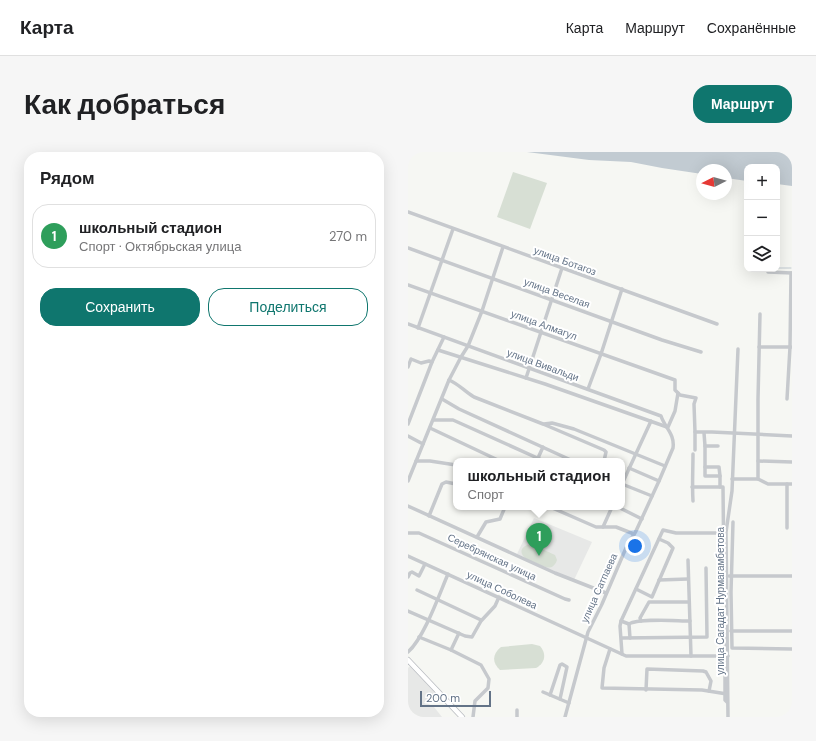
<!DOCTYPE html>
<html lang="ru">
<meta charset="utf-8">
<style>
body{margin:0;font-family:"DM Sans",sans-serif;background:#f6f6f6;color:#202124}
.controls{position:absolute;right:12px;top:12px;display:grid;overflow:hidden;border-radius:8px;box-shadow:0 4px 16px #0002}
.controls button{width:36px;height:36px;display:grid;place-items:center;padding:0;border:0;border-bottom:1px solid #e0e0e0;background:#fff;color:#202124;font:20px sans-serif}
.compass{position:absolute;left:288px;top:12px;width:36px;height:36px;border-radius:50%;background:#fff;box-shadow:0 4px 16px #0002;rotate:264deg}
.scale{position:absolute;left:12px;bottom:10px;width:71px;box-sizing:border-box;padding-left:4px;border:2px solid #637387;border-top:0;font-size:11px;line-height:14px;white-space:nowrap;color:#637387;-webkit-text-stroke:3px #fff;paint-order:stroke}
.you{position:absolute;left:227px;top:394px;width:14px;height:14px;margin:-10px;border:3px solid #fff;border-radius:50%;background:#1a73e8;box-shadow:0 0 0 6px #1a73e833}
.badge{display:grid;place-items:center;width:26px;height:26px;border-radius:50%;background:#0f766e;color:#fff;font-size:13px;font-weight:700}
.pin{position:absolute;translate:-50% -33px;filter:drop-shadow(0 1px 2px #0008)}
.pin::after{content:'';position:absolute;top:21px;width:14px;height:12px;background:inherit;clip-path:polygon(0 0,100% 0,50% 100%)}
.popup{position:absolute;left:45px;top:306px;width:172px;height:52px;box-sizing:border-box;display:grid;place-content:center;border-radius:8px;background:#fff;filter:drop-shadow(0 1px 3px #0005);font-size:13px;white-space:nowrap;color:#757577}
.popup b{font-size:15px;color:#202124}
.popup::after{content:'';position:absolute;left:50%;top:100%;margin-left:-8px;border:8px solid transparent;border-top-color:#fff}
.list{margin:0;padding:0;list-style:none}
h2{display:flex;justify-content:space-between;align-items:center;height:52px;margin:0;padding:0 16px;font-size:17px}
h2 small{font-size:13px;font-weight:400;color:#757577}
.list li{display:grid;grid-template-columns:26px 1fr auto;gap:12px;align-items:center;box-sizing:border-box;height:64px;margin:0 8px 8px;padding:0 8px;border:1px solid #e0e0e0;border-radius:16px}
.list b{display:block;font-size:15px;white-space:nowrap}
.list p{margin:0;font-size:13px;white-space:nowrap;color:#757577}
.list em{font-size:13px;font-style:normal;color:#757577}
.actions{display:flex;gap:8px;padding:12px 16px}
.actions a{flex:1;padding:9px 0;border:1px solid #0f766e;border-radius:16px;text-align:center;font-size:14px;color:#0f766e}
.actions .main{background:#0f766e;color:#fff}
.icon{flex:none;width:22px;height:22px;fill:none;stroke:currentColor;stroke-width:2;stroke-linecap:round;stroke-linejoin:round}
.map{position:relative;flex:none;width:384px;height:565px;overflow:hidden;border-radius:16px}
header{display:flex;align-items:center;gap:24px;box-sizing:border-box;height:56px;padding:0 20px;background:#fff;border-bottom:1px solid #e0e0e0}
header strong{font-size:19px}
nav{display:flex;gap:22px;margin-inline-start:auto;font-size:14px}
.intro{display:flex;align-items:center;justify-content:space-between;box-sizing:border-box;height:96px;padding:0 24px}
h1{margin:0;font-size:28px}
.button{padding:10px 18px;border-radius:16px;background:#0f766e;color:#fff;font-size:14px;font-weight:700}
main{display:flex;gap:24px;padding:0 24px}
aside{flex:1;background:#fff;border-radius:16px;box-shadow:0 4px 16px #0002}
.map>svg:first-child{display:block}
</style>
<header>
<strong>Карта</strong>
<nav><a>Карта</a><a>Маршрут</a><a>Сохранённые</a></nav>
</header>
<div class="intro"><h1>Как добраться</h1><a class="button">Маршрут</a></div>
<main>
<aside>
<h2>Рядом<small></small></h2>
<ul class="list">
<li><span class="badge" style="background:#2e9e5b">1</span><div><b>школьный стадион</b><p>Спорт · Октябрьская улица</p></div><em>270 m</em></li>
</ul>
<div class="actions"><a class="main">Сохранить</a><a>Поделиться</a></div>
</aside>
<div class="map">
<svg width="384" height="565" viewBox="0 0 384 565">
<rect width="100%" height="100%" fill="#f6f7f3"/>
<g fill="#e7e8e7">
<path d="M126 366 184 390 166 428 109 402Z"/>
<path d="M4 512 29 539 17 550 26 555 34 565H0V516Z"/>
</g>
<g fill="#d7dfd4">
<path d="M105 20 139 31 122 77 89 65Z"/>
<path d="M123 392 147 403 149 408C145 420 136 415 128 411 124 409 119 408 116 405 110 398 116 393 123 392Z"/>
<path d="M124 492 132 494C139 502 137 511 128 516L92 518C84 511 84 502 93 495Z"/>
</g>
<path fill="#c2cbd2" d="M119 0H384V34L369 32V15H339V29L318 26V18H294V22L254 16 223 10 181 8Z"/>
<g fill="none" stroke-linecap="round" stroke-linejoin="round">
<path stroke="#c2cbd2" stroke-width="1" d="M369 116H383"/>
<defs>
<path id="major" d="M0 508 54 565"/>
</defs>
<use href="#major" stroke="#b9bcc1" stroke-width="6"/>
<g stroke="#c6c9cd" stroke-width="3.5">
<path d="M0 60 309 172"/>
<path d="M0 96 254 188 293 200"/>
<path d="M360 120 384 121"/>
<path d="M0 133 267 228V238L272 243 288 246 286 252 287 280"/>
<path d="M0 172 253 264C257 276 267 282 265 296L251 329 228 379 218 396 194 452 180 480 157 565"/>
<path d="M10 176 45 77"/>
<path d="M351 195H383"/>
<path d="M30 198 137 232 259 275"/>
<path d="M0 215 3 207 13 211 21 209 24 210"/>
<path d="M118 226 154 116"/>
<path d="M41 228C51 232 57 240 66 245L135 272 196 298 198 300 196 309"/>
<path d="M180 237 193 202 214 137"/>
<path d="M34 247 51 257 165 309"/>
<path d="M379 247 382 195 383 121"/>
<path d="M26 268H45L136 309"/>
<path d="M243 269 214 332 244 344"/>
<path d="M0 272 24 210 36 185"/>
<path d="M136 272 144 271 166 277 257 314"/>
<path d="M260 275 267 259 270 241"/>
<path d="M22 276 92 309"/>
<path d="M296 281 297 294"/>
<path d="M0 284 15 292"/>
<path d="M310 294H297V324H312V335"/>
<path d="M287 298V280H304L384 284"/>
<path d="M130 306 135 295"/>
<path d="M8 309H22L48 313"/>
<path d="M350 309 384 310"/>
<path d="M297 315H311L312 324"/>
<path d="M221 316 251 329"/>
<path d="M324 327H350L360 332H384"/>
<path d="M350 327V247L352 162"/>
<path d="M0 329 41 228 53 205 60 194 74 159 95 95"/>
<path d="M284 335H315L316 428"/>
<path d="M285 349C284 333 285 317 285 302"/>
<path d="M0 354 147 421 198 441"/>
<path d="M142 355 188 375H208L226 382"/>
<path d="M210 355 234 367"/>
<path d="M21 364 34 332 38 330 48 332"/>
<path d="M325 370 323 440 324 496 384 497"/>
<path d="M195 375 204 355"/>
<path d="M379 376V332"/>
<path d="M0 381H11L157 447 161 448"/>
<path d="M69 385 78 370 92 367 97 355"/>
<path d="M0 404 218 504H320"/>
<path d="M280 408 283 504"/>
<path d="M321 424H384"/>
<path d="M0 425 2 421 4 420 11 424 17 412"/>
<path d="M251 428 280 427"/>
<path d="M228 437 244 445 265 396 260 391 251 387"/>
<path d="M9 438 73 468"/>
<path d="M0 459 57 484 64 485 73 469 87 454 91 445"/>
<path d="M213 469 212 474 214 502"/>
<path d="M233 469 232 466 241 450H281"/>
<path d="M317 469V548L319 550"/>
<path d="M221 472 213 469 255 378 268 381H317"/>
<path d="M323 479H384"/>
<path d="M11 485 43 498 73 513 81 527 80 536 67 549 65 565"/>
<path d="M214 486 299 485 298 416"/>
<path d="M222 486 221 472C232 466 268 469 282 469"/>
<path d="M202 497 196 516 194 536 294 538 319 542"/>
<path d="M43 498 51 481"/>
<path d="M0 500C16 486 31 443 40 422"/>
<path d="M238 538 239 517 295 519 298 520 303 529 301 539"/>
<path d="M135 540 161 551"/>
<path d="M142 543 152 513 154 512 159 515 152 547"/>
<path d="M109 558V565"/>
<path d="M320 565 318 380 324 339 330 197"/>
</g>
<use href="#major" stroke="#fff" stroke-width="4.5"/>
</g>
<g text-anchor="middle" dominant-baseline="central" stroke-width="4" stroke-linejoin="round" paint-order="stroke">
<g font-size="10" fill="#637387" stroke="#fff">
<text transform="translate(157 109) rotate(20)">улица Ботагоз</text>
<text transform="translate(149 141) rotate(20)">улица Веселая</text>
<text transform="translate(136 173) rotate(20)">улица Алмагул</text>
<text transform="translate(135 213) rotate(20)">улица Вивальди</text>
<text transform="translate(84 405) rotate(25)">Серебрянская улица</text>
<text transform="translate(191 436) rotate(-66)">улица Сатпаева</text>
<text transform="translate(94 438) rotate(25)">улица Соболева</text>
<text transform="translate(312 449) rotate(-90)">улица Сагадат Нурмагамбетова</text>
</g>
</g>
</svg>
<div class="controls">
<button>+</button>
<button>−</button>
<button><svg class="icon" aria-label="layers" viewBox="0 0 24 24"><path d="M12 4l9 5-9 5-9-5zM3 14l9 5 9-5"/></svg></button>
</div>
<svg class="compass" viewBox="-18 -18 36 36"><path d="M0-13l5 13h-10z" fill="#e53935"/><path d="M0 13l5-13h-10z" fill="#757577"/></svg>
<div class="scale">200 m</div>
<div class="you"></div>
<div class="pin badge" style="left:131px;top:404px;background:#2e9e5b">1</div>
<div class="popup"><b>школьный стадион</b>Спорт</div>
</div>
</main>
